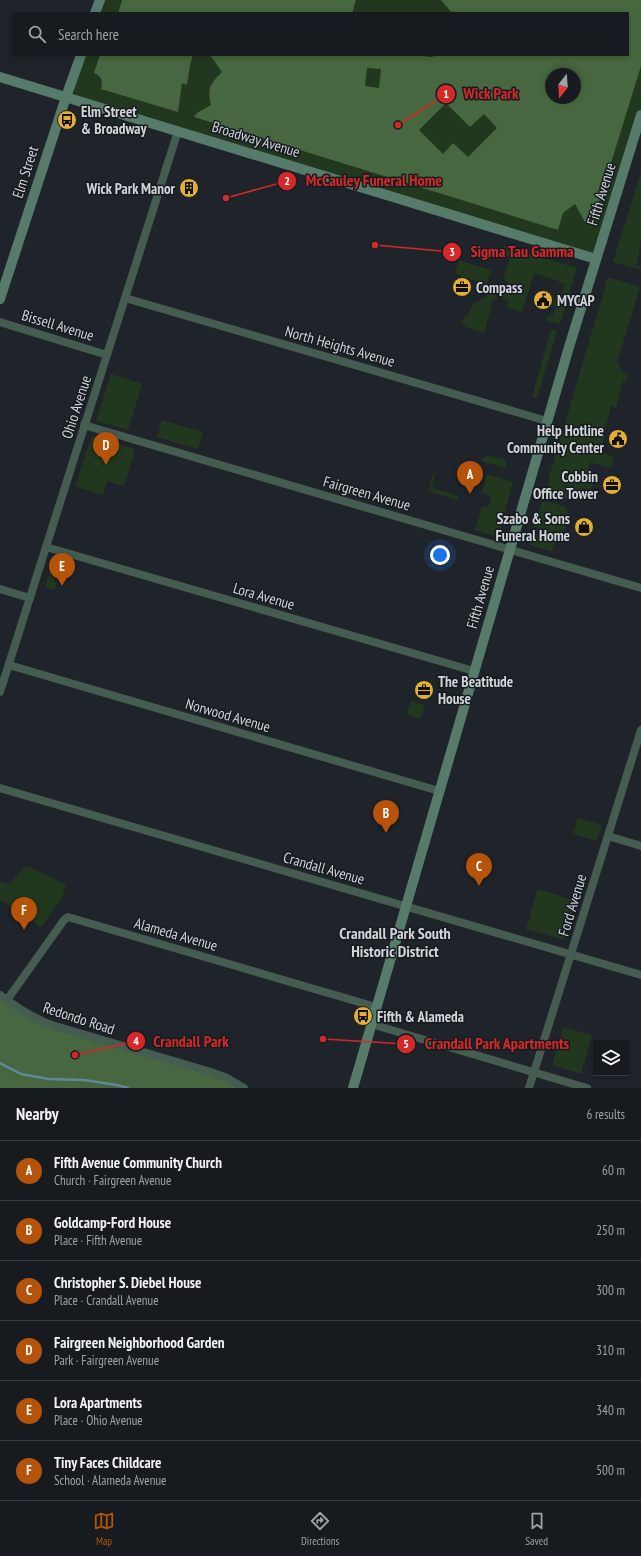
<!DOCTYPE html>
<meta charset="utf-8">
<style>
body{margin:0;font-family:"PT Sans Narrow",sans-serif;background:#202429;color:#f1f3f6}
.controls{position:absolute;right:12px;bottom:12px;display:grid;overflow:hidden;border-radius:0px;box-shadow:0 2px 6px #0003}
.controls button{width:36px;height:36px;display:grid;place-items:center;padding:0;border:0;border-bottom:1px solid #36393e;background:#171b20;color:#f1f3f6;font:20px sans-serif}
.compass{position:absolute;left:545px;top:68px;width:36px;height:36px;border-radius:50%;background:#171b20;box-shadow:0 2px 6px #0003;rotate:197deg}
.you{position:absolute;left:440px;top:555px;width:14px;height:14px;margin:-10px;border:3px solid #fff;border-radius:50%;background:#1a73e8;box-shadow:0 0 0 6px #1a73e833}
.badge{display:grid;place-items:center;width:26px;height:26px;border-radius:50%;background:#b45309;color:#fff;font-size:13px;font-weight:700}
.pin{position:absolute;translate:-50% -33px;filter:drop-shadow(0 1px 2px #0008)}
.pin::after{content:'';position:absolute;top:21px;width:14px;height:12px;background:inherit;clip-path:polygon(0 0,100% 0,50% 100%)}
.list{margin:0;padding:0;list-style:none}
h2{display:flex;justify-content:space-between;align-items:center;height:52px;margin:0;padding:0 16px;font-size:17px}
h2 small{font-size:13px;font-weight:400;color:#9ea1a5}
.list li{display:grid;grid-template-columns:26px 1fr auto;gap:12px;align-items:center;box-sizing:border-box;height:60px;padding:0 16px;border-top:1px solid #36393e}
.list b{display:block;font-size:15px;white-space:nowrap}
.list p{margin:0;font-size:13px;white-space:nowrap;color:#9ea1a5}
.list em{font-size:13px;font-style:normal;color:#9ea1a5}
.icon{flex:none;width:22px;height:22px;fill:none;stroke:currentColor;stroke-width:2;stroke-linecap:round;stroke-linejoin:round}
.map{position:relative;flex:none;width:641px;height:1088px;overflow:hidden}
.search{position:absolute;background:#171b20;box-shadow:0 2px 6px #0003;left:12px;right:12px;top:12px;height:44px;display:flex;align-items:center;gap:10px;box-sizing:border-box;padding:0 14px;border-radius:0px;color:#9ea1a5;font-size:15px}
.sheet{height:412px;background:#171b20}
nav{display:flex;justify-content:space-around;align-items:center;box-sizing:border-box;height:56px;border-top:1px solid #36393e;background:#171b20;font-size:11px;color:#9ea1a5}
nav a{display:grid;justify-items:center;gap:2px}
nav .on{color:#b45309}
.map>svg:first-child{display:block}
</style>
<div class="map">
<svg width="641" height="1088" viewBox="0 0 641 1088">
<rect width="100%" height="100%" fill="#1f242a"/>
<g fill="#22381e" fill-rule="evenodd">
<path d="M100 0H641V115L596 259 66 97 81 55H628V13H95ZM551 74H575V98H551Z"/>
<path d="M641 172V241L638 251 640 252 636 266 641 267V270L613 262Z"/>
<path d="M504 246 577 268 560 324 546 320 547 316 550 317 551 314 553 315 556 306 553 305 557 293 562 294 565 284 559 282V281L534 273 522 312 507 307 509 301 502 299 508 281 503 280 510 257 502 255Z"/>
<path d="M459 260 491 270 485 290 482 294H478L481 282 461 277V275L455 273Z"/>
<path d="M608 277 640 287 617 362 622 371 628 376 626 382 623 381 616 408 611 406 603 434H605L600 452 614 457 611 468 590 462 588 472 596 474 591 490 583 488 579 502 546 493 550 479 549 478Z"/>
<path d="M492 289 494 290 496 297 498 298 493 300 491 305 492 306 484 333 468 328 460 321 467 316 474 303 484 298Z"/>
<path d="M551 330 557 331 537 398 532 397Z"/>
<path d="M111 374 142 384 128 430 96 421Z"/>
<path d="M162 420 203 432 198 449 157 437Z"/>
<path d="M92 436 135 449 124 486 107 481 103 495 75 486Z"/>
<path d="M488 456 504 459 506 463V468L481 461 484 457Z"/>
<path d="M433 474H435L432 488 458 496 457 500 428 491Z"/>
<path d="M487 474 513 482 498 537 475 530 482 506 488 507 491 496 482 493Z"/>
<path d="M542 501 565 506 570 517 563 534 557 535 534 527Z"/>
<path d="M532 534 555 541 552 552 529 545Z"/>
<path d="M53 560 76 567 73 577 60 573 59 575H56L54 581 57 582 54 590 45 587Z"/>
<path d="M411 701 425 705 420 719 407 715Z"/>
<path d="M578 818 602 825 597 841 573 834Z"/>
<path d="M26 866 66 884 62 898 41 927 0 900V881L9 884Z"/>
<path d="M538 889 576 901 564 940 526 929Z"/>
<path d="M563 1027 592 1035 581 1074 552 1065Z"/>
</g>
<g fill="#46673f" fill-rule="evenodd">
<path d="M122 0H356L352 13H118Z"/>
<path d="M441 0H641V66L593 221 588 220 585 222 575 204 563 213 558 230 194 117 197 113 211 105C207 88 210 84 222 72L210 55H415L430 57 442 55H628V13H452ZM367 68 381 69 379 88 365 86ZM551 74H575V98H551ZM446 103 470 127 484 114 497 128 468 157 453 143 443 154 419 130Z"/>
<path d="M100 55H193L190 65 187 85 182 83 178 112 101 89C103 81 102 76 94 73Z"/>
<path d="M0 995 34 1018 211 1072 244 1088H0Z"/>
</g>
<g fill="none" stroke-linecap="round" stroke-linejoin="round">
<path stroke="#60889c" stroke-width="2.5" d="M0 1063 21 1074 49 1079 84 1080 117 1085 128 1088"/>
<g stroke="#455c51" stroke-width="8">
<path d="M125 298 547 421"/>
<path d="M0 322 107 355"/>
<path d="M84 425 641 588"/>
<path d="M46 547 474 671"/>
<path d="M0 589 30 598"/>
<path d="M9 665 439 791"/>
<path d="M0 692 178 131"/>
<path d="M0 788 641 975"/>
<path d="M608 836 641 846"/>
<path d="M0 995C17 1008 32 1018 52 1025L211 1072 225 1077 244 1088"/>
<path d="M7 1000 64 920 68 917 376 1007"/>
<path d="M371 1024 587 1088"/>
<path d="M529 1088 641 730"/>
</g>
<g stroke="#567b6a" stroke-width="10">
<path d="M95 13 100 0"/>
<path d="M0 77 596 259"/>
<path d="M0 299 66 97 81 55"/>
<path d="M353 1088 569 347 641 115"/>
</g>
</g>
<defs>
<symbol id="bus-disc" viewBox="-11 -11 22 22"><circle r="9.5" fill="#e3ae35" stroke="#161b20"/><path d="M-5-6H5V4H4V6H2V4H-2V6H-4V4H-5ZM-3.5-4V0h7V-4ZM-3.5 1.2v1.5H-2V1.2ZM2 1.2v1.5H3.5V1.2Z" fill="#111"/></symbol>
<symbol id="building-disc" viewBox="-11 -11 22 22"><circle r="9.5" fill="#e3ae35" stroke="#161b20"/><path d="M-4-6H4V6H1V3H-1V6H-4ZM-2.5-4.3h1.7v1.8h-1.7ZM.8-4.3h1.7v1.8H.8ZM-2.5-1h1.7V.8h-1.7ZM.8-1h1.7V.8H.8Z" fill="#111"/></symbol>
<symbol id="office-disc" viewBox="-11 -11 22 22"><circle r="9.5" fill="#e3ae35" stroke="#161b20"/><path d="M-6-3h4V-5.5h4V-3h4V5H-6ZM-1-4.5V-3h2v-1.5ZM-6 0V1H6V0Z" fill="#111"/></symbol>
<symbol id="civic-disc" viewBox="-11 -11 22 22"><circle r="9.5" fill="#e3ae35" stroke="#161b20"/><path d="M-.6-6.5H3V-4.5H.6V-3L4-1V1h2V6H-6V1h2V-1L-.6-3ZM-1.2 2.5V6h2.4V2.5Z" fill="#111"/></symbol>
<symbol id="shop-disc" viewBox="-11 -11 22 22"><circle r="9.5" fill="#e3ae35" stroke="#161b20"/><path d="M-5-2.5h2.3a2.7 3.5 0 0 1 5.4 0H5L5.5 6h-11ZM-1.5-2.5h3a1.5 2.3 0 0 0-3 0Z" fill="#111"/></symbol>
</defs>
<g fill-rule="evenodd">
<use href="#bus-disc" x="56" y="109" width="22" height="22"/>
<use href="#building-disc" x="178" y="177" width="22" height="22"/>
<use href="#office-disc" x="451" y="276" width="22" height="22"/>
<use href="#civic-disc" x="532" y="289" width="22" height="22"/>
<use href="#civic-disc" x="607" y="428" width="22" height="22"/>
<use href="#office-disc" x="601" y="474" width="22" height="22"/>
<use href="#shop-disc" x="573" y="516" width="22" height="22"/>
<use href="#office-disc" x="413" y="679" width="22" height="22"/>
<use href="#bus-disc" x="352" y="1005" width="22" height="22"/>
</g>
<g text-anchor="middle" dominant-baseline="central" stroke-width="3" stroke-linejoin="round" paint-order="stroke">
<g font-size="15" font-weight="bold" fill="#d1d4d8" stroke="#161b20" text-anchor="start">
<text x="81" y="111">Elm Street<tspan x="81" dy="17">&amp; Broadway</tspan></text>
<text x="175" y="188" text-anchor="end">Wick Park Manor</text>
<text x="476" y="287">Compass</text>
<text x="557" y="300">MYCAP</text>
<text x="604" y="430" text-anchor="end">Help Hotline<tspan x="604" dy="17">Community Center</tspan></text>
<text x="598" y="476" text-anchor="end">Cobbin<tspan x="598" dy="17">Office Tower</tspan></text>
<text x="570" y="518" text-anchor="end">Szabo &amp; Sons<tspan x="570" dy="17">Funeral Home</tspan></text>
<text x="438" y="681">The Beatitude<tspan x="438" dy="17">House</tspan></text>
<text x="377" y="1016">Fifth &amp; Alameda</text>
</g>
<g font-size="15" fill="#d1d4d8" stroke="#161b20">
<text transform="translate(256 139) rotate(17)">Broadway Avenue</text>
<text transform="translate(25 172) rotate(-72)">Elm Street</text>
<text transform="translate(601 194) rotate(-73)">Fifth Avenue</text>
<text transform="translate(58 325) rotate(17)">Bissell Avenue</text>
<text transform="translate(340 346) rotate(16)">North Heights Avenue</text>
<text transform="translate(76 407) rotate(-72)">Ohio Avenue</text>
<text transform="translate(367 493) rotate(16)">Fairgreen Avenue</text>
<text transform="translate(264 596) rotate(16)">Lora Avenue</text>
<text transform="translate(480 597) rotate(-74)">Fifth Avenue</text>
<text transform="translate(228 715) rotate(16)">Norwood Avenue</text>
<text transform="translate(324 868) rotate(16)">Crandall Avenue</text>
<text transform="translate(572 905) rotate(-73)">Ford Avenue</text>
<text transform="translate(176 934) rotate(16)">Alameda Avenue</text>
<text transform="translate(79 1018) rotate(18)">Redondo Road</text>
</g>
<g font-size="16" font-weight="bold" fill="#d1d4d8" stroke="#161b20">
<text x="395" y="933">Crandall Park South<tspan x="395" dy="18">Historic District</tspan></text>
</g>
</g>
<path fill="none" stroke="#d62828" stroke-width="1.5" d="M398 125L446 94M226 198L287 181M375 245L452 252M75 1055L136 1041M323 1039L406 1044"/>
<g fill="#d62828" stroke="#161b20" stroke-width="1.5">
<circle cx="398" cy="125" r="4"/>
<circle cx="226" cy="198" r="4"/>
<circle cx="375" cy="245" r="4"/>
<circle cx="75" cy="1055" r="4"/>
<circle cx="323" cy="1039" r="4"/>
<circle cx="446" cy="94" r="10"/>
<circle cx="287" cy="181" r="10"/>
<circle cx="452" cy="252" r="10"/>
<circle cx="136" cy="1041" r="10"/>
<circle cx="406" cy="1044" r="10"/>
</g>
<g font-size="12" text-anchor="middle" font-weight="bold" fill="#fff">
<text x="446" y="98">1</text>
<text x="287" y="185">2</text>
<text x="452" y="256">3</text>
<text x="136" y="1045">4</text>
<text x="406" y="1048">5</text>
</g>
<g font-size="16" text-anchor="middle" font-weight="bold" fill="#d62828" stroke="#161b20" stroke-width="3" stroke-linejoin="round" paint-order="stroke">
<text x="491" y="99">Wick Park</text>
<text x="374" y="186">McCauley Funeral Home</text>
<text x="522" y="257">Sigma Tau Gamma</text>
<text x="191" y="1047">Crandall Park</text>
<text x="497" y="1049">Crandall Park Apartments</text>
</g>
</svg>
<div class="controls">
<button><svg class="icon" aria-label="layers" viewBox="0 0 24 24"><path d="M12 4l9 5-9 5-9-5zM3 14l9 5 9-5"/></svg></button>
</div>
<svg class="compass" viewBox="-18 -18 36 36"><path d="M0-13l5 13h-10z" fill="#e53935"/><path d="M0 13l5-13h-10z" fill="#9ea1a5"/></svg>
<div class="you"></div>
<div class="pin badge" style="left:470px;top:494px">A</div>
<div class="pin badge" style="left:386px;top:833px">B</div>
<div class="pin badge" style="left:479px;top:886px">C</div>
<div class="pin badge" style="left:106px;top:465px">D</div>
<div class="pin badge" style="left:62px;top:586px">E</div>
<div class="pin badge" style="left:24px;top:930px">F</div>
<div class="search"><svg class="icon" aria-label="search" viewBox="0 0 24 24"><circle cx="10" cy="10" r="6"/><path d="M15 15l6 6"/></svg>Search here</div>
</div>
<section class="sheet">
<h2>Nearby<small>6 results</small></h2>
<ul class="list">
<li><span class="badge">A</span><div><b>Fifth Avenue Community Church</b><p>Church · Fairgreen Avenue</p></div><em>60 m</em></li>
<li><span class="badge">B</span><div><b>Goldcamp-Ford House</b><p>Place · Fifth Avenue</p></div><em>250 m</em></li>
<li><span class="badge">C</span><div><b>Christopher S. Diebel House</b><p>Place · Crandall Avenue</p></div><em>300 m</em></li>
<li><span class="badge">D</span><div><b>Fairgreen Neighborhood Garden</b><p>Park · Fairgreen Avenue</p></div><em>310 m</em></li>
<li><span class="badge">E</span><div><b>Lora Apartments</b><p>Place · Ohio Avenue</p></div><em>340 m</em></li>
<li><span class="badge">F</span><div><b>Tiny Faces Childcare</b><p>School · Alameda Avenue</p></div><em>500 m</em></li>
</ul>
</section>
<nav>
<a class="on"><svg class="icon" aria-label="map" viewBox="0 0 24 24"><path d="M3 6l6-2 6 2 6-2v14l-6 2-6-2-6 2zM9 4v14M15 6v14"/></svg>Map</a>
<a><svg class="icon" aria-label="directions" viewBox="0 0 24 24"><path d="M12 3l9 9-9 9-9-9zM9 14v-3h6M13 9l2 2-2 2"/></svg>Directions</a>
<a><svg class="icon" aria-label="saved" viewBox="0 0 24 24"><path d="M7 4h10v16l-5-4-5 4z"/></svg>Saved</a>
</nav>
